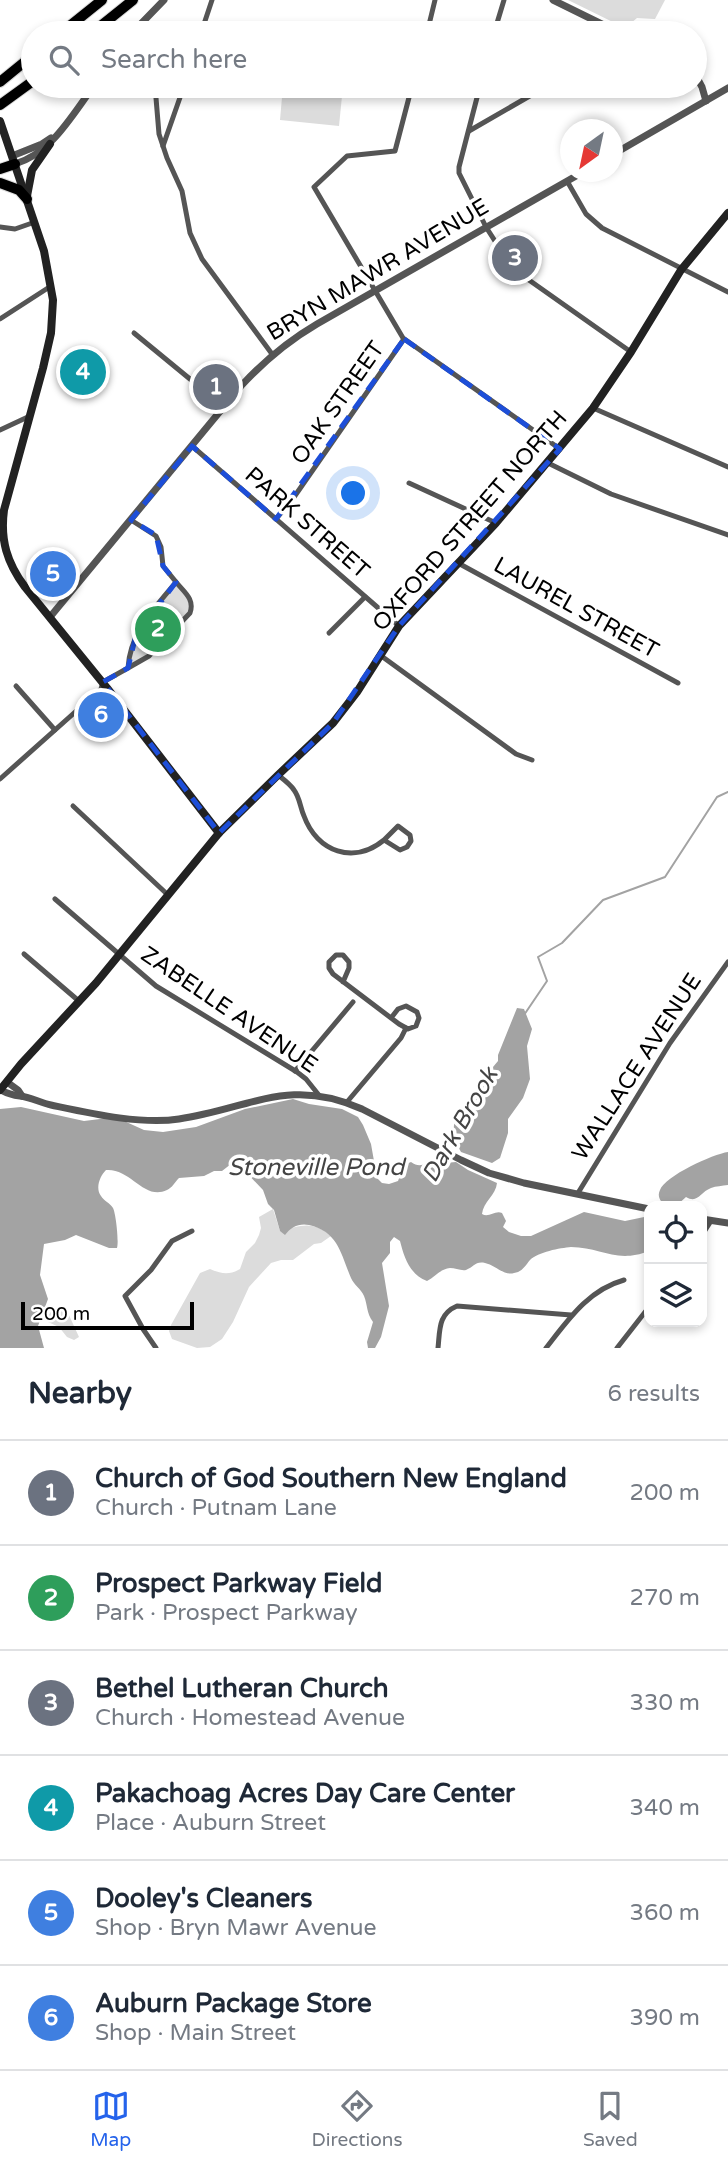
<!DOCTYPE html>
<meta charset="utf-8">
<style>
body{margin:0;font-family:"Varela Round",sans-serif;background:#f2f2f3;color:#1f2937}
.controls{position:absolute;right:21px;bottom:21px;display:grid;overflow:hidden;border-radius:14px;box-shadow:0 4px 10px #0003}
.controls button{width:63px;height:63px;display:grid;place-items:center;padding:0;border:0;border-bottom:2px solid #e0e1e3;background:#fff;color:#1f2937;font:35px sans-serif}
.compass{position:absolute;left:560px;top:119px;width:63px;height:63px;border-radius:50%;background:#fff;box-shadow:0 4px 10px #0003;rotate:213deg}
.scale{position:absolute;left:21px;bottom:18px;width:173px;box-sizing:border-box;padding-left:7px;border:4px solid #000;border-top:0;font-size:19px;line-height:24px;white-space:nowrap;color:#000;-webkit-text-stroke:5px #fff;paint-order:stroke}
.you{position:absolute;left:354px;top:494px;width:24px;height:24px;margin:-18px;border:5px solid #fff;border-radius:50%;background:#1a73e8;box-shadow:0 0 0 10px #1a73e833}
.badge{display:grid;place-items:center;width:46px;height:46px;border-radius:50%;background:#2563eb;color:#fff;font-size:23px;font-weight:700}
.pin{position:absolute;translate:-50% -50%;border:4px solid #fff;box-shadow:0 2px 7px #0006}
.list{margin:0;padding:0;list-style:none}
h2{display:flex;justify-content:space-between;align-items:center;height:91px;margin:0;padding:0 28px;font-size:30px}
h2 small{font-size:23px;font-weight:400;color:#747a83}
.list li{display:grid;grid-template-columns:46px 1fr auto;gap:21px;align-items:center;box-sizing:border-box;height:105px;padding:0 28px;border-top:2px solid #e0e1e3}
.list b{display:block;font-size:26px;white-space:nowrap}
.list p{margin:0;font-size:23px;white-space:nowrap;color:#747a83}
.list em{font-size:23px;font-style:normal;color:#747a83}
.icon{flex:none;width:38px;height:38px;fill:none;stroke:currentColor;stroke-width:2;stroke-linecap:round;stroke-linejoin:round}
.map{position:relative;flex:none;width:728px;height:1348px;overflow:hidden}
.search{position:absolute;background:#fff;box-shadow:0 4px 10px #0003;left:21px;right:21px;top:21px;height:77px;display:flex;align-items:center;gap:18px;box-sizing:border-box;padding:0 24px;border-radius:38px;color:#747a83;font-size:26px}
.sheet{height:721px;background:#fff}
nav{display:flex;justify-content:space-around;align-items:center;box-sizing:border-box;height:98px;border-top:2px solid #e0e1e3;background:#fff;font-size:19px;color:#747a83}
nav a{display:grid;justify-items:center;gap:4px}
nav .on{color:#2563eb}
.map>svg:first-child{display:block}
</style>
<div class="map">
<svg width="728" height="1348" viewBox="0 0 728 1348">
<rect width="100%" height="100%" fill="#fff"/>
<g fill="#dcdcdc">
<path d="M568 0H665L655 19 637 18 625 28Z"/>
<path d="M283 86H343L339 126 280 120Z"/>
<path d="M176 582 184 592 192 609 147 657 128 668 131 644Z"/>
<path d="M273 1209 280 1231C301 1226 312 1220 331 1236L321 1243 314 1244 293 1260H281L271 1263 249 1287 233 1322 222 1339 210 1347 197 1348 172 1339 169 1331 171 1325 200 1273 210 1269C221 1274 230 1275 240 1269L246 1252 255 1243 259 1235 261 1228 259 1217Z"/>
<path d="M53 1309 68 1313 79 1337 74 1340 67 1337 59 1327 48 1322V1316Z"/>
</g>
<g fill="#a3a3a3">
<path d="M517 1008 524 1009 532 1029 527 1046 530 1079 523 1098 508 1119V1133L500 1158 492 1163 461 1152C456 1143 453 1136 454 1125 456 1109 487 1075 498 1061V1055Z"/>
<path d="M293 1099 309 1104 342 1109 358 1117 363 1125 371 1144 377 1178 382 1183 389 1184 398 1181 404 1165 411 1162C422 1170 427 1160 438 1161 445 1162 449 1163 456 1162L468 1170 497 1183C496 1195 483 1202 482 1214 489 1218 495 1210 502 1213L506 1221 503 1227 509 1232 521 1236H531L584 1212 625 1221 649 1216V1251C616 1264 601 1247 571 1247 560 1248 538 1252 530 1260 525 1266 522 1272 514 1273 504 1276 495 1265 485 1263 475 1261 474 1267 466 1270 461 1271 455 1268 450 1268 440 1269 435 1277 427 1281 410 1275 404 1257 400 1241L394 1237 390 1242V1253L382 1263 389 1306 381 1337 375 1348H368L367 1342 373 1322C366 1312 368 1306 364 1296 361 1289 354 1285 351 1278 341 1255 339 1232 309 1225 299 1223 291 1227 285 1235L280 1231 274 1210 268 1204 263 1190 244 1170 231 1164 222 1171H214L204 1176 179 1178C175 1182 172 1188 167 1190 144 1201 131 1168 106 1170 100 1176 95 1188 101 1196 104 1201 110 1203 113 1208 116 1214 119 1242 117 1248H109L76 1235 65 1240 44 1244 40 1275 48 1299 38 1326 44 1348H0V1109L21 1107 84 1121 108 1118 124 1121 144 1130 163 1132 196 1127 245 1109Z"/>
<path d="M728 1152V1185C722 1186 716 1186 711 1188 700 1192 698 1204 686 1197L676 1206 664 1205C660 1200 657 1196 660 1190 665 1176 713 1154 728 1152Z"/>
</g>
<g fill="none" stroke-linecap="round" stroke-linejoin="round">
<path stroke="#a3a3a3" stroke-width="2" d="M524 1015 547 981 538 957 562 943 603 900 665 877 717 797 728 792"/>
<defs>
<g id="motorway">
<path d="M61 33 102 0"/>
<path d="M92 33 133 0"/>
<path d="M0 82 33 55"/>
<path d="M0 105 33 81"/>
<path d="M0 169 15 164"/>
<path d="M0 183 19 190 27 199"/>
</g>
</defs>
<use href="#motorway" stroke="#dbdbdb" stroke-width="12"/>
<g stroke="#555" stroke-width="5">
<path d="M201 33 212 0"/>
<path d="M427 33 435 0"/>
<path d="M494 33 504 0"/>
<path d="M155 86 159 134 167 158 182 191 190 233 202 259 272 354"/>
<path d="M412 86 395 151 347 156 314 187 403 338 560 449"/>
<path d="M480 86 459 167V173L486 227 509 263 519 273 631 352"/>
<path d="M469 131 547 86"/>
<path d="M163 146 184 86"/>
<path d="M567 181 586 214 602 228 728 292"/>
<path d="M0 227 15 229 35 222"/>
<path d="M0 319 51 286"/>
<path d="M134 333 224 407"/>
<path d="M593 408 728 467"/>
<path d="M0 430 30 416"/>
<path d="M192 446 399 626"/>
<path d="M548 463 611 494 728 535"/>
<path d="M409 483 496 523"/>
<path d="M276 519 292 500 404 339"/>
<path d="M131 520 156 536 161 547 163 566 176 582"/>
<path d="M458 563 678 683"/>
<path d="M329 633 365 597"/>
<path d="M380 655 516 754 532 760"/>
<path d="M16 686 55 730"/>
<path d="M278 775C283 779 290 784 294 790 300 798 300 807 304 816 317 852 354 865 384 840L400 850 407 847 411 841 410 835 398 826 384 840"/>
<path d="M0 779 101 689 103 682 128 668C130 632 155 608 176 582 184 592 195 599 190 613L149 656 128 668"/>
<path d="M73 806 168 895"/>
<path d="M55 899 156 986 297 1072 306 1079 318 1094"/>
<path d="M24 954 80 1002"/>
<path d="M343 982 349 968V962L343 955H336L329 962V968L333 974 399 1024 408 1029 416 1026 419 1018 417 1012 406 1006 398 1009 391 1018"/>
<path d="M295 1071 353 1002"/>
<path d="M347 1102 401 1038 406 1028"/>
<path d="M578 1193 670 1043 728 962"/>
<path d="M702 1235 711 1221"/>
<path d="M156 1348 143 1329 125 1296 151 1270 172 1241 192 1231"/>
<path d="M438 1348C440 1330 438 1314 457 1306L571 1315"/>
<path d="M546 1348C568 1320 588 1290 624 1280"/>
<path d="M617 1348 649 1307"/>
</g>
<g stroke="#555" stroke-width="7">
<path d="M553 0 620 33"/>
<path d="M132 33 164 0"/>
<path d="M695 74 702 87 706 101"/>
<path d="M612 155 728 88"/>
<path d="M12 156 42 144 51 138"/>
<path d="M15 164C52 153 72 115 94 86"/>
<path d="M50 617 241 386C264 361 288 341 317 324L583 172"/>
<path d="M7 1082 18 1090 22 1096"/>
<path d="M1 1090C8 1094 12 1095 20 1096 30 1097 41 1103 51 1105 89 1113 141 1125 179 1119 249 1109 289 1076 362 1109L461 1160 489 1173 524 1183 649 1209"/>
<path d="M702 1219 728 1223"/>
</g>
<g stroke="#222" stroke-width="8">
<path d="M0 121 44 251 53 300 51 333 43 368 4 510C0 540 7 563 25 587L107 688 219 833"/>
<path d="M27 196 32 170 50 144"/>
<path d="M0 1090 21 1064 96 983 219 833 278 775 333 723 357 692 399 626 496 523 593 408 631 352 681 270 728 213"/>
</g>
<use href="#motorway" stroke="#000" stroke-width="10"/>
</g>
<path fill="none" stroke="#1d4ed8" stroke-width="5" stroke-dasharray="14 9" stroke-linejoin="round" d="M404 339 560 449 399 626 333 723 219 833 103 682 128 668 136 635 176 582 163 566 156 535 131 520 192 446 276 519Z"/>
<g text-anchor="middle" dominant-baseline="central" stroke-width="7" stroke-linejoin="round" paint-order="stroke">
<g font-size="23" fill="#000" stroke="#fff">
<text transform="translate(378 270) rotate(-31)">BRYN MAWR AVENUE</text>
<text transform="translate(338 403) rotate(-55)">OAK STREET</text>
<text transform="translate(470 521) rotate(-49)">OXFORD STREET NORTH</text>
<text transform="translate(307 523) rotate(41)">PARK STREET</text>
<text transform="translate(576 608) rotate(29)">LAUREL STREET</text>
<text transform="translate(229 1010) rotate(34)">ZABELLE AVENUE</text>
<text transform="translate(637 1067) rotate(-57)">WALLACE AVENUE</text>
</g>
<g font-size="24" font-style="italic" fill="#444" stroke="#fff">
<text transform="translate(460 1125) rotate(-60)">Dark Brook</text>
<text x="316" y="1167">Stoneville Pond</text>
</g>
</g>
</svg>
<div class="controls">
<button><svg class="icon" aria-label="locate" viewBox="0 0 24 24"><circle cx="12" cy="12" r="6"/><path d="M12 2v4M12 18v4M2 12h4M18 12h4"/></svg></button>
<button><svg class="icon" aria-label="layers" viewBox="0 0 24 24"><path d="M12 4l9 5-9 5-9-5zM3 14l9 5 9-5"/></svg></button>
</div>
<svg class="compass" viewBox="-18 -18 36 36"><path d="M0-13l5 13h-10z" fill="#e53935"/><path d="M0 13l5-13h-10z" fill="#747a83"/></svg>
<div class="scale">200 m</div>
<div class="you"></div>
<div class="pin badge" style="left:216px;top:387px;background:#6b7280">1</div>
<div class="pin badge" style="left:158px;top:629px;background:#2e9e5b">2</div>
<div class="pin badge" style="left:515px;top:258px;background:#6b7280">3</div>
<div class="pin badge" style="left:83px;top:372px;background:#0f9aa8">4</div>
<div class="pin badge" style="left:53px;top:574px;background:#3f7fe0">5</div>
<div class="pin badge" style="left:101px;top:715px;background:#3f7fe0">6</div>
<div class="search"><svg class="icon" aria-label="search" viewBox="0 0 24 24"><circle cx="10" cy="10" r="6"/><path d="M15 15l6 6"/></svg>Search here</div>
</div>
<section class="sheet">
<h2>Nearby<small>6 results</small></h2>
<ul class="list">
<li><span class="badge" style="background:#6b7280">1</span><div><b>Church of God Southern New England</b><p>Church · Putnam Lane</p></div><em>200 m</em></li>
<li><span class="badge" style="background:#2e9e5b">2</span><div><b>Prospect Parkway Field</b><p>Park · Prospect Parkway</p></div><em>270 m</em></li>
<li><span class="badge" style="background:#6b7280">3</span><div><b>Bethel Lutheran Church</b><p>Church · Homestead Avenue</p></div><em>330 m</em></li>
<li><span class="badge" style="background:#0f9aa8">4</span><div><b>Pakachoag Acres Day Care Center</b><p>Place · Auburn Street</p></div><em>340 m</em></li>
<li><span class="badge" style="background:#3f7fe0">5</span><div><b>Dooley's Cleaners</b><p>Shop · Bryn Mawr Avenue</p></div><em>360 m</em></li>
<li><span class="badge" style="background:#3f7fe0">6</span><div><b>Auburn Package Store</b><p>Shop · Main Street</p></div><em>390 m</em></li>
</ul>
</section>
<nav>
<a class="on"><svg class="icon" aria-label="map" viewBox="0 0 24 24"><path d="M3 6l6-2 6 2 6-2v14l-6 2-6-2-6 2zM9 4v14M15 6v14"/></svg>Map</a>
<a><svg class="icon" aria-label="directions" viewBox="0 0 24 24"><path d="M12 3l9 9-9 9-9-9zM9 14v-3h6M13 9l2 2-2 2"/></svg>Directions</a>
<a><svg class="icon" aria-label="saved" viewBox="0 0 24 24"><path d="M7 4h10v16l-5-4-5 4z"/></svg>Saved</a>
</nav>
